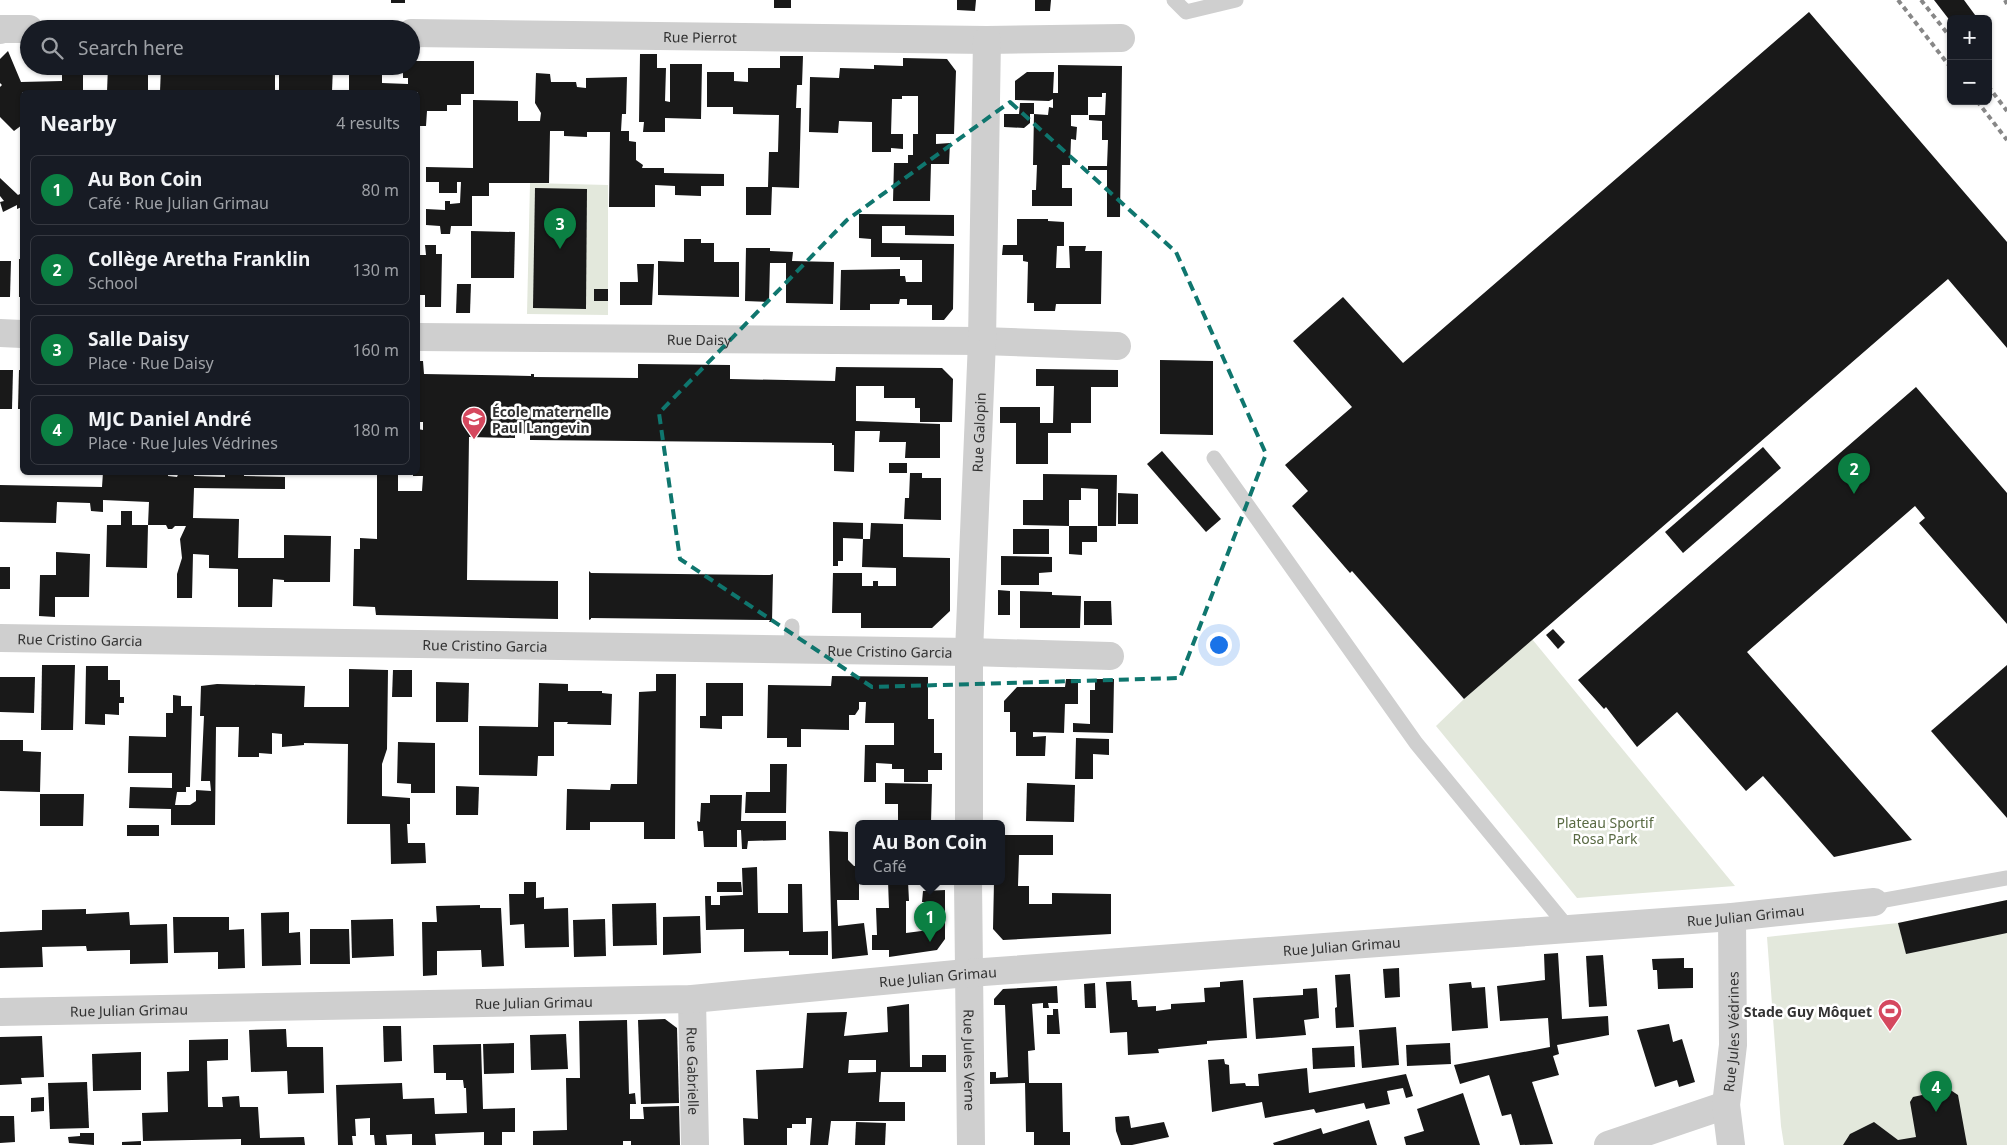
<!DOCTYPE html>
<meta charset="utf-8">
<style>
body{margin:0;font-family:"Noto Sans",sans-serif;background:#242831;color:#f1f3f6}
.controls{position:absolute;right:15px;top:15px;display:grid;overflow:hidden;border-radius:8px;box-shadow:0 1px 4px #0004}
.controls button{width:45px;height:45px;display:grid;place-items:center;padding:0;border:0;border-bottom:1px solid #363941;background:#171b24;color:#f1f3f6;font:25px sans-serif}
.you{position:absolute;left:1218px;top:644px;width:18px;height:18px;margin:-12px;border:4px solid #fff;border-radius:50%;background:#1a73e8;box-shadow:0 0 0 8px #1a73e833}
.badge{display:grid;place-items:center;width:32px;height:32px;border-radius:50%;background:#0b8043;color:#fff;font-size:16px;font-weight:700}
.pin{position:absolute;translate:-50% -41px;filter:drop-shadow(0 1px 2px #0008)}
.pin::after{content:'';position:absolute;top:26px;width:18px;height:15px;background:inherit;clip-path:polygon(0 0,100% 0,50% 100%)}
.popup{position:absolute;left:855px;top:820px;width:150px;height:65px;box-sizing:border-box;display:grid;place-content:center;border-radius:8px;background:#171b24;filter:drop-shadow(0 1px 4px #0005);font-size:16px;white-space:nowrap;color:#9ea1a6}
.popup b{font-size:19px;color:#f1f3f6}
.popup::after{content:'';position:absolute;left:50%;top:100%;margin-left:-10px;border:10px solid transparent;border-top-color:#171b24}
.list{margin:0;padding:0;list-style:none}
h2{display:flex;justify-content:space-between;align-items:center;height:65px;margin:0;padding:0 20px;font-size:21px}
h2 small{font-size:16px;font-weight:400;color:#9ea1a6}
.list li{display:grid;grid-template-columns:32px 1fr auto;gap:15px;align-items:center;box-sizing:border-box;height:70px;margin:0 10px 10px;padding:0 10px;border:1px solid #363941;border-radius:8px}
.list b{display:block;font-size:19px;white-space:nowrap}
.list p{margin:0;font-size:16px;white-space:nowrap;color:#9ea1a6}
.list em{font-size:16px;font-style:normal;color:#9ea1a6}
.icon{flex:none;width:28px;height:28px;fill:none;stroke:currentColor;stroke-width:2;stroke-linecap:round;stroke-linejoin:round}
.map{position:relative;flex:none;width:2007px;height:1145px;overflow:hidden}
.search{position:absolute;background:#171b24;box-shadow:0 1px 4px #0004;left:20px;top:20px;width:400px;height:55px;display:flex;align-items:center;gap:12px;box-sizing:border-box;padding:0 18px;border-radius:28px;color:#9ea1a6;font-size:19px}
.panel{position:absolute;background:#171b24;box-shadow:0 1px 4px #0004;left:20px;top:90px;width:400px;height:385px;border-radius:8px}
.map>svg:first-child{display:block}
</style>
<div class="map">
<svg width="2007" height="1145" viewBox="0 0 2007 1145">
<rect width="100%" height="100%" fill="#fff"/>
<g fill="#e3e8dc">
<path d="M530 183 608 185V315L527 314Z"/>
<path d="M1532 639 1735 886 1577 898 1436 726 1464 699Z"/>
<path d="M2007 900V1145H1784L1781 1126 1767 937 1898 923Z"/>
</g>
<g fill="#191919" fill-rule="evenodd">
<rect x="391" y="0" width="14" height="3"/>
<rect x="774" y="0" width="17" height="8"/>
<path d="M957 0H976L975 11 957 10Z"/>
<path d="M1035 0H1051L1050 11H1035Z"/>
<path d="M1934 0H1964L1978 19H1951V22Z"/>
<path d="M1809 12 2007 242V348L1948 279 1464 699 1352 571 1350 573 1292 506 1308 491 1285 465 1352 407 1293 341 1343 297 1403 363Z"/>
<path d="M8 51 21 82 62 81V66H83V92H22V125L14 131 0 117V87L2 85 0 83V59Z"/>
<path d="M640 54H657V68H666L665 101 670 102V64H702L701 119 665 118V132H643L644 122H639Z"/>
<path d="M780 56H803L802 85H797L796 108H801L799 188 772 187 771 215H746V187H768L769 152H778L779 115 733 114V107H707V72H734V81L748 82V68H780Z"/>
<path d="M903 58 947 59 956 71 954 134H936V144L950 143 949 164H931L930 201H893L894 163H908V155H913V134H918V96H902V99H892L891 134H903V149L891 148V152H872V122L839 121 838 133 809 132 810 77 839 78 840 68 874 69V65L903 66Z"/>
<path d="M411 61H474V94H461V105H447V111H427L426 126H418V92H349V66H382V83L408 84V78H403V66H411Z"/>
<path d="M1058 65 1122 66 1120 217H1107V170H1088V166H1107L1108 140H1102V121L1089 120V115H1105L1106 93H1102V97H1088V115H1071V126L1077 127 1076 140 1071 139 1070 165H1062V188H1072V206H1032V190H1036L1037 165H1033L1034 114H1030V123L1024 128 1004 127V114H1019L1020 103H1034V114L1048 115 1049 107 1053 108V99L1049 101 1015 100V81L1027 72H1054L1053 93H1058Z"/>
<path d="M108 66H148V92H107Z"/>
<path d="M161 66H275V92H160Z"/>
<path d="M279 66H333L332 92H279Z"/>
<path d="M536 73 550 74 551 82H576L577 87 586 88V78L627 77 626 114H622L621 131H629V141L636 142V160L643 165 642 168H664V173L724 174V186H701V196L675 195V186L655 185V207H609L610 132H587V137L564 136V131H550L549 183H489V196H472V226H451L450 234H441L440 226 426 225V209L445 210V201H450V204L460 203 461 182H457V193H439V182H426V167L473 168V100L518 101V121H540L541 113 535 103Z"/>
<path d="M0 178 18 195 22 193V207L17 209V205L3 212 0 202 4 201 0 196Z"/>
<path d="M535 188 587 189 586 309 533 308Z"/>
<path d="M859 214 954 215V236L905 235V226H882V243L954 244 953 309 944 320H932V305H907V299H900L899 304H870V310H840L841 270 900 269V276H905L906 282H922V260H900V257H871V239L859 238Z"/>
<path d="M1017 219H1048V221L1064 222V246H1057L1056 268H1070L1069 246H1086L1085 251H1102L1101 304H1056L1055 311H1034V303H1027L1028 262 1023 261V255H1002L1003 245H1017Z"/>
<path d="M471 231 515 232 514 278H471Z"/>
<path d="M684 239H701V243H714V262H739V297L658 295V261L684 262Z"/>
<path d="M425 245H436V254H442L441 307H425V295H418V255H426Z"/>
<path d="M746 248H770V251L793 252 792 261 834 262 833 304 786 303V263H770L769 302 745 301Z"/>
<rect x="19" y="259" width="3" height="38"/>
<path d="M0 261H11L10 297H0Z"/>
<path d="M637 264H654L652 305H620V282H638Z"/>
<path d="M457 284H471L470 313H456Z"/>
<rect x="594" y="289" width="14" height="12"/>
<path d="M1160 360 1213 361V435L1160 434Z"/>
<path d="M418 361H423L424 374 531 376V374H534V377L638 378V364L730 365V379L835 381 836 367 942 368 953 379 952 422H920V408H915V398H884V386H856V421L940 424V458H905L906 442H879L880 431H855L854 472 834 471V445H832V443L532 440H530V434L515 433V438L469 437 467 580 558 581V619L376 615 375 607 353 606 354 549H360V538L377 539V472H398V491H422L423 476H413V472H418V429L423 430V422H418Z"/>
<path d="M1036 369 1118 370V387H1091V423H1071V433H1048V464H1016V423H1000V407H1040V423H1053L1054 386H1036Z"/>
<path d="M0 370H13L12 409H0Z"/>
<path d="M19 370H22V409H18Z"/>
<path d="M1916 387 2007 493V624L1919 523 1925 518 1915 506 1747 652 1912 840 1834 857 1763 776 1746 791 1677 712 1637 747 1606 707 1604 709 1578 680Z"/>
<path d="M1763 447 1781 468 1683 553 1665 532Z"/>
<path d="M1162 451 1221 519 1206 532 1147 464Z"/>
<rect x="889" y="463" width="18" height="10"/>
<path d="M103 472H168V476L177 477 179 472H194V476L225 477V472H244V476L285 477V489L194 488 193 518 239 519 238 558H284V535L331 536 330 582H284V580L273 579 272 607H238V569L209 568V555L193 554 192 598H177V574L182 558 180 539 186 526H175L172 529H168L166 525H148L147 568 106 567 107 525H121V511H132V525H148L149 502 103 500V512L91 511 90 503 57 502 56 523 0 522V485L102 487Z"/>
<path d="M910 473H922V478H941V520L904 519 905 498H909Z"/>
<path d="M1043 474 1117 475 1116 526H1098V489L1081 488V500H1069V526H1097V542H1082V555L1069 554V526L1023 525V500H1043Z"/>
<path d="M1118 493 1138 494V524H1118Z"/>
<path d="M833 522 863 523V539L843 538V561H838V566H833Z"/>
<path d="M871 523 903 524V557L950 558V611L932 628H861V613H832L833 573H862V586H873V581H878V586H896V568L862 567 863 539H870Z"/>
<rect x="1013" y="529" width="36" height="25"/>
<path d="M56 552 90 554 89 597H55V617L39 616 40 575H56Z"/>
<path d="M1001 556 1052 557V572L1039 573V585H1001Z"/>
<rect x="0" y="567" width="10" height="22"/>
<path d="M589 571 591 573 770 575 773 574 772 622H769L770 620 591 618V619L589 620Z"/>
<path d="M998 590 1010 591V615H998Z"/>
<path d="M1020 591 1052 592V595L1081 596 1080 628H1020Z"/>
<path d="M1084 601H1111L1112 625H1084Z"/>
<path d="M1553 629 1565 642 1558 649 1546 635Z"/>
<path d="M42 665H75L73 730H41Z"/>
<path d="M2007 665V818L1931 731Z"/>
<path d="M86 666H108V680H120V697H124V703H119V715L105 714V725L85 724Z"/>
<path d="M349 669 388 670 387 749 382 764V796L410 798V824H407L408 843H425L426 863 391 864 390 824H347L348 744 304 743V745L282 747V734L272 733V754L259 753V757H238L239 727H216L215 825H171V809L129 808 130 787 172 788V773H128L129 736 166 737V713H173V695L181 696V706H192L190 787H186V792H177L175 805H190L196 801V790L211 791 210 781H201L204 716H200L201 686 217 684 305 686 304 707H349Z"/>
<path d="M393 670H412V697H392Z"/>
<path d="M656 674H676L675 839H644V822H590V830H566L567 789 610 790 611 784H637L639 692 656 691Z"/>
<path d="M832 676 928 677V719H934V753H942V770H928V782H904V769H892V764L876 763V782H864L865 745H894V723H865L866 702H859V709L855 715H849V730L801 729V747H787V738H767L768 685 831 686Z"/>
<path d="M0 677H35L34 713 0 712Z"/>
<path d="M1066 679H1078V704H1065L1064 733 1033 732V737L1046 736 1045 756H1016V732H1010V712H1004V701L1017 687H1065Z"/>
<path d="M1095 679H1114L1113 733 1073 732V723L1090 724V690H1095Z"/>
<path d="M436 682 469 683 468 722H436Z"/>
<path d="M539 683 568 684V691H602V693L612 694 611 725 567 724 568 722H554V756H538L537 776 479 775V726L538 727Z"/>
<path d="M706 683H743V716H722V729L700 728V716H706Z"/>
<path d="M1076 738 1109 739V755L1093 754V779H1075Z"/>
<path d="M0 740H23V751L41 752 40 792 0 791Z"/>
<path d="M398 742 435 743V793H411V784L397 783Z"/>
<path d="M770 764H787L786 813H745L746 792H770Z"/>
<path d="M885 783 932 784 931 823H898V804H885Z"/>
<path d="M1027 783 1075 785 1074 822 1026 821Z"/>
<path d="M456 786 479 787 478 815H456Z"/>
<path d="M40 794H84L83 826H40Z"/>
<path d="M710 795H742L741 821H786V840L748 841 747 849H742L741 830H737V847H704L703 831H698L697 821 700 822 701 803H710Z"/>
<rect x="127" y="825" width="32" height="11"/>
<path d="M829 831 848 832V860L854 866H859V900H837L838 926 864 923 868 955 832 959Z"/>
<path d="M1001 835H1053V855H1019L1018 886H1029V904H1052V893L1111 894V934L1003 940 993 929 994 881H1001Z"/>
<path d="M757 867 758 913H788V884H802L803 932 828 931V955H789V951L744 952V929L706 930 705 896H711V905H720V896L743 895 742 868Z"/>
<path d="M888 881H908L909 901H906V933L929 930V902H922L923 891 945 890V939L937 950 889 957V950H872V935H877L876 908H889Z"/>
<path d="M524 882H536V898L544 897V909L568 908 569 947 525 948 524 924 510 925 509 894H524Z"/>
<path d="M717 882H741L742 892H717Z"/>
<path d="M2007 900V933L1906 954 1898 923Z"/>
<path d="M656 903 657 945 613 946 612 904Z"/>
<path d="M480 905V908H501L504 966 482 967 481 950 437 951V975L423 976 422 922H437L436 906Z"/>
<path d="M86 909V914L129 912 130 925 167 924 168 963 130 964V950L87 951 86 946 42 947 43 967 0 968V932L42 930V910Z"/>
<path d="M289 912V933L300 932 301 965 262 966 261 913Z"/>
<path d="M700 916 701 953 663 955V917Z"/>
<path d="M173 917H229V930L244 929 245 968 218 969V952L174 953Z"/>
<path d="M393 919 394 956 352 958 351 920Z"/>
<path d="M605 919 606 956 574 957 573 920Z"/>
<path d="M310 929H349L350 964H310Z"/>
<path d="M1558 953 1562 1019 1608 1016 1609 1035 1557 1045 1559 1054 1553 1056 1559 1075 1532 1082 1553 1144 1520 1145 1511 1114 1502 1116 1489 1075 1460 1084 1454 1065 1550 1047 1548 1018 1500 1021 1497 986 1545 980 1544 954Z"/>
<path d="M1603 955 1607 1006 1589 1007 1586 956Z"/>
<path d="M1684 958V968H1693V988L1658 989 1657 970H1653L1652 959Z"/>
<path d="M1399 968 1400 997 1385 998 1383 969Z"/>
<path d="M1350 974 1354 1027 1336 1028 1335 1008 1337 1007 1335 975Z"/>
<path d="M1243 980 1247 1038 1207 1041V1044L1158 1049 1159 1053 1128 1055 1127 1032 1110 1033 1106 982 1131 981 1132 1000H1137L1138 1007 1156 1006V1011L1171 1009V1004L1205 1002 1204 988 1220 987V982Z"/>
<path d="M1471 982 1472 988 1485 987 1488 1028 1452 1031 1449 984Z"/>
<path d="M1095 983 1096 1008H1085L1084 984Z"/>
<path d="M1057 986 1058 1003H1048L1049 1008H1043V1003L1032 1004 1035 1050 1028 1051 1029 1083H1062L1063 1132H1070V1145H1034V1132H1026L1025 1083 990 1084V1072H996V1078L1008 1077 1005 1005H994V999L1003 989Z"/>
<path d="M1317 988 1319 1018 1304 1020 1306 1035 1256 1039 1253 998 1303 995V989Z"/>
<path d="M909 1004 910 1067H922V1055H946V1072H881L879 1102H905V1121H831L828 1145H810L812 1118H806V1124H792V1128H787V1145H744L743 1118 758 1119 756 1070 803 1068 807 1013 847 1012 844 1036 888 1032 887 1007ZM849 1060H876V1072L848 1073Z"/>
<path d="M1053 1009H1058L1060 1034H1047V1015H1053Z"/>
<path d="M665 1019 677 1028 679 1103 641 1104 638 1020Z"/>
<path d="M627 1020 629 1094 635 1093 636 1104H630V1119H644L643 1107 679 1106 680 1145H631V1141H623V1145H533V1131L567 1130 566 1078H580L579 1021Z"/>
<path d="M1669 1024 1673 1042 1682 1039 1695 1082 1679 1087 1677 1080 1655 1087 1637 1030Z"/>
<path d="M383 1026H401L402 1061 384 1062Z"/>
<path d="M1396 1027 1399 1065 1362 1068 1359 1030Z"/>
<path d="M286 1029 287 1047H323L324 1093 288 1094 287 1071 251 1072 249 1030Z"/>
<path d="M566 1034 568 1069 531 1070 530 1035Z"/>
<path d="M42 1036 44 1077 21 1078 22 1084 0 1085V1037Z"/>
<path d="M228 1039V1060L207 1061 208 1107H223L222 1097 239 1096 240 1107H258L260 1138 304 1137 305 1145H241V1139L143 1141 142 1113 168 1112 167 1072 189 1071V1040Z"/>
<path d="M514 1043V1073L484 1074 483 1044Z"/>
<path d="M1450 1043 1451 1064 1407 1066 1406 1045Z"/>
<path d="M481 1044 483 1109 515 1108V1132H502V1145H484V1132L435 1134 436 1145H412V1134L386 1135 387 1145H375L374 1135H370V1118L355 1119 356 1136H352L353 1145H338L336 1085 402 1083 403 1099 434 1098 435 1114 467 1113 466 1088H464L463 1080H446V1073H434L433 1045Z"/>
<path d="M1354 1046 1355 1067 1313 1069 1312 1048Z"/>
<path d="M141 1052V1090L93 1091 92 1054Z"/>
<path d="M1224 1059 1225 1064 1229 1065 1230 1084 1245 1083 1246 1086H1259L1258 1074 1307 1068 1309 1093 1406 1074 1413 1096 1406 1098 1403 1088 1387 1091 1390 1104 1366 1109 1364 1103 1316 1113 1314 1109 1265 1118 1262 1102 1212 1112 1208 1060Z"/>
<path d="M87 1082 89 1128 50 1129 48 1083Z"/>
<path d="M1949 1089 1958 1095 1967 1145H1843L1850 1134 1874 1122 1898 1140 1916 1137 1910 1102 1913 1097Z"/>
<path d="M1463 1093 1480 1145H1406L1404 1137 1424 1131 1417 1109Z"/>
<path d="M44 1097V1111L31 1112V1098Z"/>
<path d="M0 1116H14L15 1142 0 1143Z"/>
<path d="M1129 1116 1131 1128 1164 1122 1169 1137 1132 1145H1121L1116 1131 1115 1117Z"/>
<path d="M1369 1120 1377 1145H1274L1273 1143 1321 1128 1323 1134Z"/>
<path d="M856 1122 886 1123 885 1145H855Z"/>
<path d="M80 1133H94V1145L69 1143 68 1137 80 1136Z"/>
<path d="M141 1141V1145H122V1142Z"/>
</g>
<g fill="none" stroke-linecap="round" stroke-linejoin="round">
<g stroke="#cfcfcf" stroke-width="15">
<path d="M1174 0 1186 12 1236 0"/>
<path d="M1214 458 1416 743 1569 929"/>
<path d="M791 650 792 626"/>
<path d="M1874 902 2007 878"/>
</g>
<g stroke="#cfcfcf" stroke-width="28">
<path d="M0 30 1 29H29"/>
<path id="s1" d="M411 33 987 40 1121 38"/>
<path d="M0 333 22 334"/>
<path id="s2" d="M418 337 982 341 1117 346"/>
<path id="s3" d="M0 638 969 652 1110 656"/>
<path id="s4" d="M969 823V652L982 341 987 40"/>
<path id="s5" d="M968 881 971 1145"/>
<path id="s6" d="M692 999 695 1145"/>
<path id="s7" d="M0 1012 692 999 956 974 1732 917 1874 902"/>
<path d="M1608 1145 1726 1105"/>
<path id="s8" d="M1731 1145 1726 1105 1733 1045 1732 917"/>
</g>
<g stroke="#878787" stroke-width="4" stroke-dasharray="5 4" stroke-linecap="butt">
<path d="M1898 0 1951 68"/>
<path d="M1921 0 1951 38"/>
<path d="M2005 0 2007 4"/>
<path d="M1988 86 2007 111"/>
<path d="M1977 101 2007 140"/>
</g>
</g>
<path fill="none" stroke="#0f766e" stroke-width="4" stroke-dasharray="10 6" stroke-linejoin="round" d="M1010 102 1176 252 1266 454 1180 678 872 687 680 559 659 413 847 220Z"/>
<defs>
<symbol id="school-pin" viewBox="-11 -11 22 30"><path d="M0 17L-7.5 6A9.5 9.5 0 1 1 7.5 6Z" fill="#d5485e" stroke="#fff"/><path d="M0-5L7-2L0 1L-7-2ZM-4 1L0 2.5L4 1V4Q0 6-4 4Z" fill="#fff"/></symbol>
<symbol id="stadium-pin" viewBox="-11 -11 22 30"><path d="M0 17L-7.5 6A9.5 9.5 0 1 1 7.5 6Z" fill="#d5485e" stroke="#fff"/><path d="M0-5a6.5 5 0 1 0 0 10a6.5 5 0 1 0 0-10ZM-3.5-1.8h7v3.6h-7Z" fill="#fff"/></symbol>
</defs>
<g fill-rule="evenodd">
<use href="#school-pin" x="460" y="405" width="28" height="38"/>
<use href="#stadium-pin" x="1876" y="997" width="28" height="38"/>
</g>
<g text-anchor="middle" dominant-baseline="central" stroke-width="5" stroke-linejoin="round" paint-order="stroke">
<g font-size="14" fill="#323232" stroke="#fff">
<text stroke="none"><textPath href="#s1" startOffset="289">Rue Pierrot</textPath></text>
<text stroke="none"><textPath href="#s2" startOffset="281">Rue Daisy</textPath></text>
<text stroke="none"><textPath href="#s4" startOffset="391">Rue Galopin</textPath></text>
<text stroke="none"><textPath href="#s3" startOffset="80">Rue Cristino Garcia</textPath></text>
<text stroke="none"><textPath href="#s3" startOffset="485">Rue Cristino Garcia</textPath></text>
<text stroke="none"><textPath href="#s3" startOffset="890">Rue Cristino Garcia</textPath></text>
<text stroke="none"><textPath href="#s7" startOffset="1749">Rue Julian Grimau</textPath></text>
<text stroke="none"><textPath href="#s7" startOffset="1344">Rue Julian Grimau</textPath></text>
<text stroke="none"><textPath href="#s7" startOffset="939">Rue Julian Grimau</textPath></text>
<text stroke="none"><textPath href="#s7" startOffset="534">Rue Julian Grimau</textPath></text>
<text stroke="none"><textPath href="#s7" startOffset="129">Rue Julian Grimau</textPath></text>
<text stroke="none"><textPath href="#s8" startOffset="114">Rue Jules Védrines</textPath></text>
<text stroke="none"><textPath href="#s5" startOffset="179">Rue Jules Verne</textPath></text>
<text stroke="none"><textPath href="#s6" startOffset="72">Rue Gabrielle</textPath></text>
</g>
<g font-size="14" font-weight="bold" fill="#323232" stroke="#fff" text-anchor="start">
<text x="492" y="411">École maternelle<tspan x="492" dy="16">Paul Langevin</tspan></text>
<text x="1872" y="1011" text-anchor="end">Stade Guy Môquet</text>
</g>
<g font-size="14" fill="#596a43" stroke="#fff">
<text x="1605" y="822">Plateau Sportif<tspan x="1605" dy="16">Rosa Park</tspan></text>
</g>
</g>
</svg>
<div class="controls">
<button>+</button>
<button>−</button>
</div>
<div class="you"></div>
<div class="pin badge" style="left:930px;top:942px">1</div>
<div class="popup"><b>Au Bon Coin</b>Café</div>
<div class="pin badge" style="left:1854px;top:494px">2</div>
<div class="pin badge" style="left:560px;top:249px">3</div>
<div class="pin badge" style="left:1936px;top:1112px">4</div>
<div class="search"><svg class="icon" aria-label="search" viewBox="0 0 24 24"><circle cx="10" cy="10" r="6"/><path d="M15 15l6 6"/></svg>Search here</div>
<section class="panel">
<h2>Nearby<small>4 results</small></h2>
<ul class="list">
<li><span class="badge">1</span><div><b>Au Bon Coin</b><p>Café · Rue Julian Grimau</p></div><em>80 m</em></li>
<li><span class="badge">2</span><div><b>Collège Aretha Franklin</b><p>School</p></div><em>130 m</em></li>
<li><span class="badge">3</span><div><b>Salle Daisy</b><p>Place · Rue Daisy</p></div><em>160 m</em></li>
<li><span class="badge">4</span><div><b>MJC Daniel André</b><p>Place · Rue Jules Védrines</p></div><em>180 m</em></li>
</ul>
</section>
</div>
